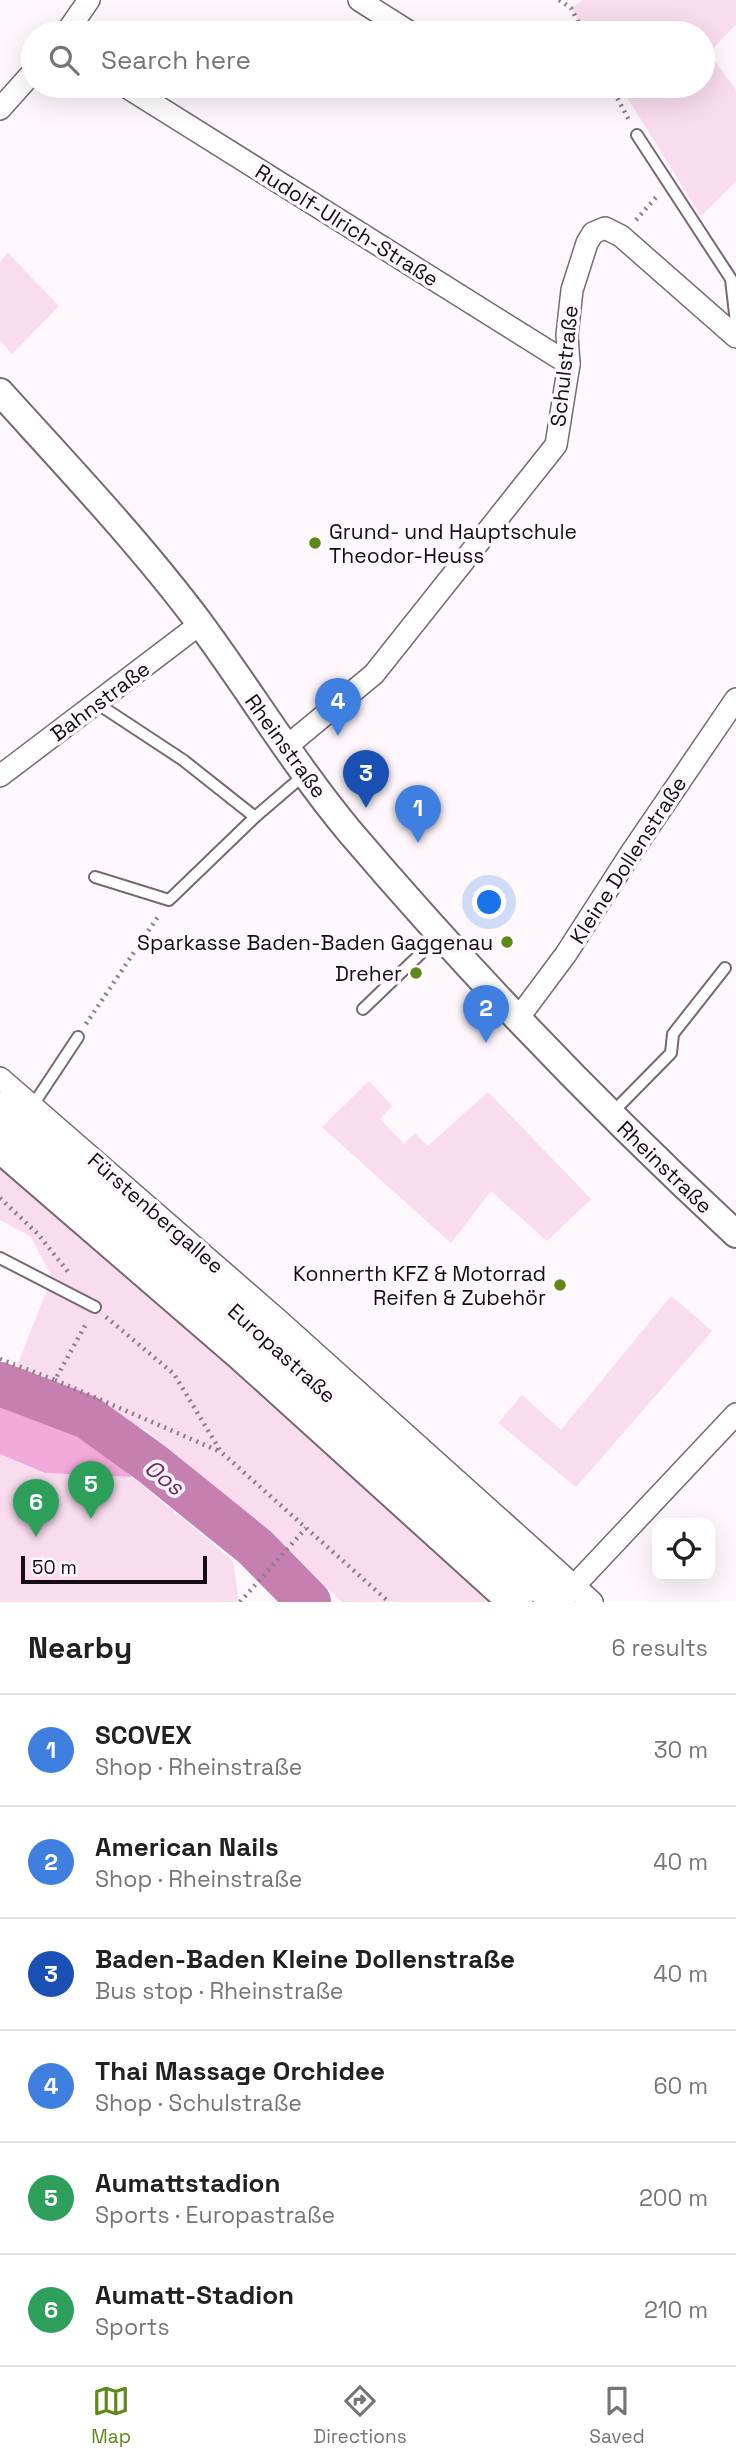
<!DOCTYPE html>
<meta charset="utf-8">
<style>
body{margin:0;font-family:"Space Grotesk",sans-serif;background:#f2f2f2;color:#202124}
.controls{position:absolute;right:21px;bottom:21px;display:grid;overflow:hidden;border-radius:14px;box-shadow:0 7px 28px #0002}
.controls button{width:63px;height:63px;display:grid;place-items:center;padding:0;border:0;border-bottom:2px solid #e0e0e0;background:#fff;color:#202124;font:35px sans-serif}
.scale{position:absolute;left:21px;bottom:18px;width:186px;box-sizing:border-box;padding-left:7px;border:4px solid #140e12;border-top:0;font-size:19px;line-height:24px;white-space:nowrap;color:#140e12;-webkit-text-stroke:5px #fef7fc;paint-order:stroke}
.you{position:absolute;left:490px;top:903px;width:24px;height:24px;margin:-18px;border:5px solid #fff;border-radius:50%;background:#1a73e8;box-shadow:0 0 0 10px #1a73e833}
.badge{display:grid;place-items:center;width:46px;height:46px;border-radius:50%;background:#5f8917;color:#fff;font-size:23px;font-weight:700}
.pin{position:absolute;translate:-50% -58px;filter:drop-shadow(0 2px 4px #0008)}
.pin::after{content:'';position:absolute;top:37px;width:24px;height:21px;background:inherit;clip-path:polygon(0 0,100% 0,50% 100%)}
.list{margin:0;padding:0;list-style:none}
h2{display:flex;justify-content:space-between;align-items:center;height:91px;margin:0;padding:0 28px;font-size:30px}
h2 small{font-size:23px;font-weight:400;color:#757577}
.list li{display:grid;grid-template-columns:46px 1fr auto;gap:21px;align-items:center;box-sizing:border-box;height:112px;padding:0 28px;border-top:2px solid #e0e0e0}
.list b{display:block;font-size:26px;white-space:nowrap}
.list p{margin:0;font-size:23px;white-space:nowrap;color:#757577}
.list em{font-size:23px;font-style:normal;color:#757577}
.icon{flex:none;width:38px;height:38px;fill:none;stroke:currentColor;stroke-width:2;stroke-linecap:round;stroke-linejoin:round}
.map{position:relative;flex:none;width:736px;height:1602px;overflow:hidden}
.search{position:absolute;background:#fff;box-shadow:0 7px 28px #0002;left:21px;right:21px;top:21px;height:77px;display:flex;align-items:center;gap:18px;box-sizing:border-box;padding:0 24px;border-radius:38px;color:#757577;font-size:26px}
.sheet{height:763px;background:#fff}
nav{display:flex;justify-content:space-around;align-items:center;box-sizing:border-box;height:98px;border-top:2px solid #e0e0e0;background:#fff;font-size:19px;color:#757577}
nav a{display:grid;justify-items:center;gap:4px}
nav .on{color:#5f8917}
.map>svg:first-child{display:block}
</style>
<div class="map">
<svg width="736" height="1602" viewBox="0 0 736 1602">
<rect width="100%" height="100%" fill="#fef7fc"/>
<g fill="#f9dcee">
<path d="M583 0H736V24L709 53 736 90V181L701 216 620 86H703V33H587L571 8Z"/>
<path d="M8 253 59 306 12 354 0 340V262Z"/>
<path d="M369 1081 392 1106 380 1119 404 1144 415 1133 428 1146 488 1092 591 1199 547 1241 491 1191 451 1243 322 1127Z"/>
<path d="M0 1163 166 1305 497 1602H342L301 1563 148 1431 15 1371 52 1277 30 1236 0 1220Z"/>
<path d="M671 1296 712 1331 576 1487 498 1423 522 1395 561 1430Z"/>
<path d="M0 1454 45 1473 132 1477 233 1561 239 1602H0Z"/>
</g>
<path fill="#f2a9db" d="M0 1397 78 1429 132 1477 45 1473 0 1454Z"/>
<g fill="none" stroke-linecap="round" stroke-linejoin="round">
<path stroke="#c57fb0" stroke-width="44" d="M0 1384 87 1417 151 1463 255 1547 309 1602"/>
<defs>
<g id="service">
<path d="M637 135 731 279 736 323"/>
<path d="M98 704 183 760 255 817"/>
<path d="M95 877 169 900 255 817 304 775"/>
<path d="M363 1009 439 936"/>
<path d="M33 1105 78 1037"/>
<path d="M612 1113 671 1053 673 1034 725 968"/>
<path d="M0 1258 95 1307"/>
</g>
<g id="minor">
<path d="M359 0 411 33"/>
<path d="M66 33 89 0"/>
<path d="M125 86 569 364"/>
<path d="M0 109 33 72"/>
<path d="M286 747 374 674 556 445 569 364 567 335 572 290 587 243 593 233 605 228 621 236 736 337"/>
<path d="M0 776 200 624"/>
<path d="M516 1017 525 1009 566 954 631 853 736 699"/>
<path d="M0 1078 276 1318 592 1602"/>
<path d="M574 1586 736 1414"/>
</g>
<path id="tertiary" d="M0 392C68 467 138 541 199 622 250 691 295 766 350 832 471 974 600 1108 736 1234"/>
<g id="primary">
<path d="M0 1109 262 1334 559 1602"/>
<path d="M0 1145 242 1354 516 1602"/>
</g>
</defs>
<use href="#service" stroke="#786872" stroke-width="14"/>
<use href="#minor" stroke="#786872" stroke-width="24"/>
<use href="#tertiary" stroke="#786872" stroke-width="30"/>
<use href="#primary" stroke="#786872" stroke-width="37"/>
<g stroke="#878085" stroke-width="4.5" stroke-dasharray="2 5" stroke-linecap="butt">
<path d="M559 0 571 8 584 33"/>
<path d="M611 86 630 122"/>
<path d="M636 220 658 195"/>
<path d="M86 1024 159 915"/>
<path d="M0 1198 38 1234 69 1273"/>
<path d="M106 1317 174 1374 221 1452 389 1602"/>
<path d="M0 1359 55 1380 87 1322"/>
<path d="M55 1380 221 1452"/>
<path d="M240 1602 306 1528"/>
</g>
<use href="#service" stroke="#fff" stroke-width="10"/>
<use href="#minor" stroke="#fff" stroke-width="21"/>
<use href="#tertiary" stroke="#fff" stroke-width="26"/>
<use href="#primary" stroke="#fff" stroke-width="33"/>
</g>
<g fill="#5f8917" stroke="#fef7fc" stroke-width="2.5">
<circle cx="315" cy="543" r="7"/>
<circle cx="507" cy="942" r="7"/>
<circle cx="416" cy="973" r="7"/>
<circle cx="560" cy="1285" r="7"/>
</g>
<g text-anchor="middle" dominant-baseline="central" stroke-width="7" stroke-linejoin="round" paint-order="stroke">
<g font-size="21" fill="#140e12" stroke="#fef7fc">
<text transform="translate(347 225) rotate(32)">Rudolf-Ulrich-Straße</text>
<text transform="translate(564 366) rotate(-84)">Schulstraße</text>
<text transform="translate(100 701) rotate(-37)">Bahnstraße</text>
<text transform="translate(286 746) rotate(54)">Rheinstraße</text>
<text transform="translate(628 860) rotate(-57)">Kleine Dollenstraße</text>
<text transform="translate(665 1167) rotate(44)">Rheinstraße</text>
<text transform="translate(156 1213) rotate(41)">Fürstenbergallee</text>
<text transform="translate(282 1353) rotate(42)">Europastraße</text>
</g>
<g font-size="21" fill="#140e12" stroke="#fef7fc" text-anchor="end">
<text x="329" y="531" text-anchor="start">Grund- und Hauptschule<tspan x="329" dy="24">Theodor-Heuss</tspan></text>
<text x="493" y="942">Sparkasse Baden-Baden Gaggenau</text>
<text x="402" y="973">Dreher</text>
<text x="546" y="1273">Konnerth KFZ &amp; Motorrad<tspan x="546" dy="24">Reifen &amp; Zubehör</tspan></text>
</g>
<g font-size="23" font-style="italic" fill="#792664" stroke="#fef7fc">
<text transform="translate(164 1477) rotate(38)">Oos</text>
</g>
</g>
</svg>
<div class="controls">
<button><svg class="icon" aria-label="locate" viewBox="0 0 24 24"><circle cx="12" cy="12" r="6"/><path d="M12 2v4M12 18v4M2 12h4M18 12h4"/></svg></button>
</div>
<div class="scale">50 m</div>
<div class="you"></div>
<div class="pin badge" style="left:418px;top:843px;background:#3f7fe0">1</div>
<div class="pin badge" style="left:486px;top:1043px;background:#3f7fe0">2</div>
<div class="pin badge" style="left:366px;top:808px;background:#1a4fb4">3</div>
<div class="pin badge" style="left:338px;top:736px;background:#3f7fe0">4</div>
<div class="pin badge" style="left:91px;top:1519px;background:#2e9e5b">5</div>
<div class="pin badge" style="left:36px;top:1537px;background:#2e9e5b">6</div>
<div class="search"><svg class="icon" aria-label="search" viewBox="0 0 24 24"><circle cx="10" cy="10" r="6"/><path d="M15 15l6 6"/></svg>Search here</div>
</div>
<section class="sheet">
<h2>Nearby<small>6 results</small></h2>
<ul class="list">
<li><span class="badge" style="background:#3f7fe0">1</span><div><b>SCOVEX</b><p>Shop · Rheinstraße</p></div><em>30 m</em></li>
<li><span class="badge" style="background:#3f7fe0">2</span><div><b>American Nails</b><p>Shop · Rheinstraße</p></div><em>40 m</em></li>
<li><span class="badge" style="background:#1a4fb4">3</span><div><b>Baden-Baden Kleine Dollenstraße</b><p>Bus stop · Rheinstraße</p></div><em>40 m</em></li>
<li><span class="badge" style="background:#3f7fe0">4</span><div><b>Thai Massage Orchidee</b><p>Shop · Schulstraße</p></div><em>60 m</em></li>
<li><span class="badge" style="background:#2e9e5b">5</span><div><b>Aumattstadion</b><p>Sports · Europastraße</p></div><em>200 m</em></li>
<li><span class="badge" style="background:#2e9e5b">6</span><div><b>Aumatt-Stadion</b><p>Sports</p></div><em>210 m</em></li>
</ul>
</section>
<nav>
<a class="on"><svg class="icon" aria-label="map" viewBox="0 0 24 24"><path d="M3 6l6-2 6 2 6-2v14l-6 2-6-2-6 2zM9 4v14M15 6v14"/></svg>Map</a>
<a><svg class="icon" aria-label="directions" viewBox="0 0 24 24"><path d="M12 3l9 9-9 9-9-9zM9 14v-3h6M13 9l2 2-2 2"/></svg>Directions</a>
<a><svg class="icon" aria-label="saved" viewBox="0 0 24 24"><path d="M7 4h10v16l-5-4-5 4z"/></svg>Saved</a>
</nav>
